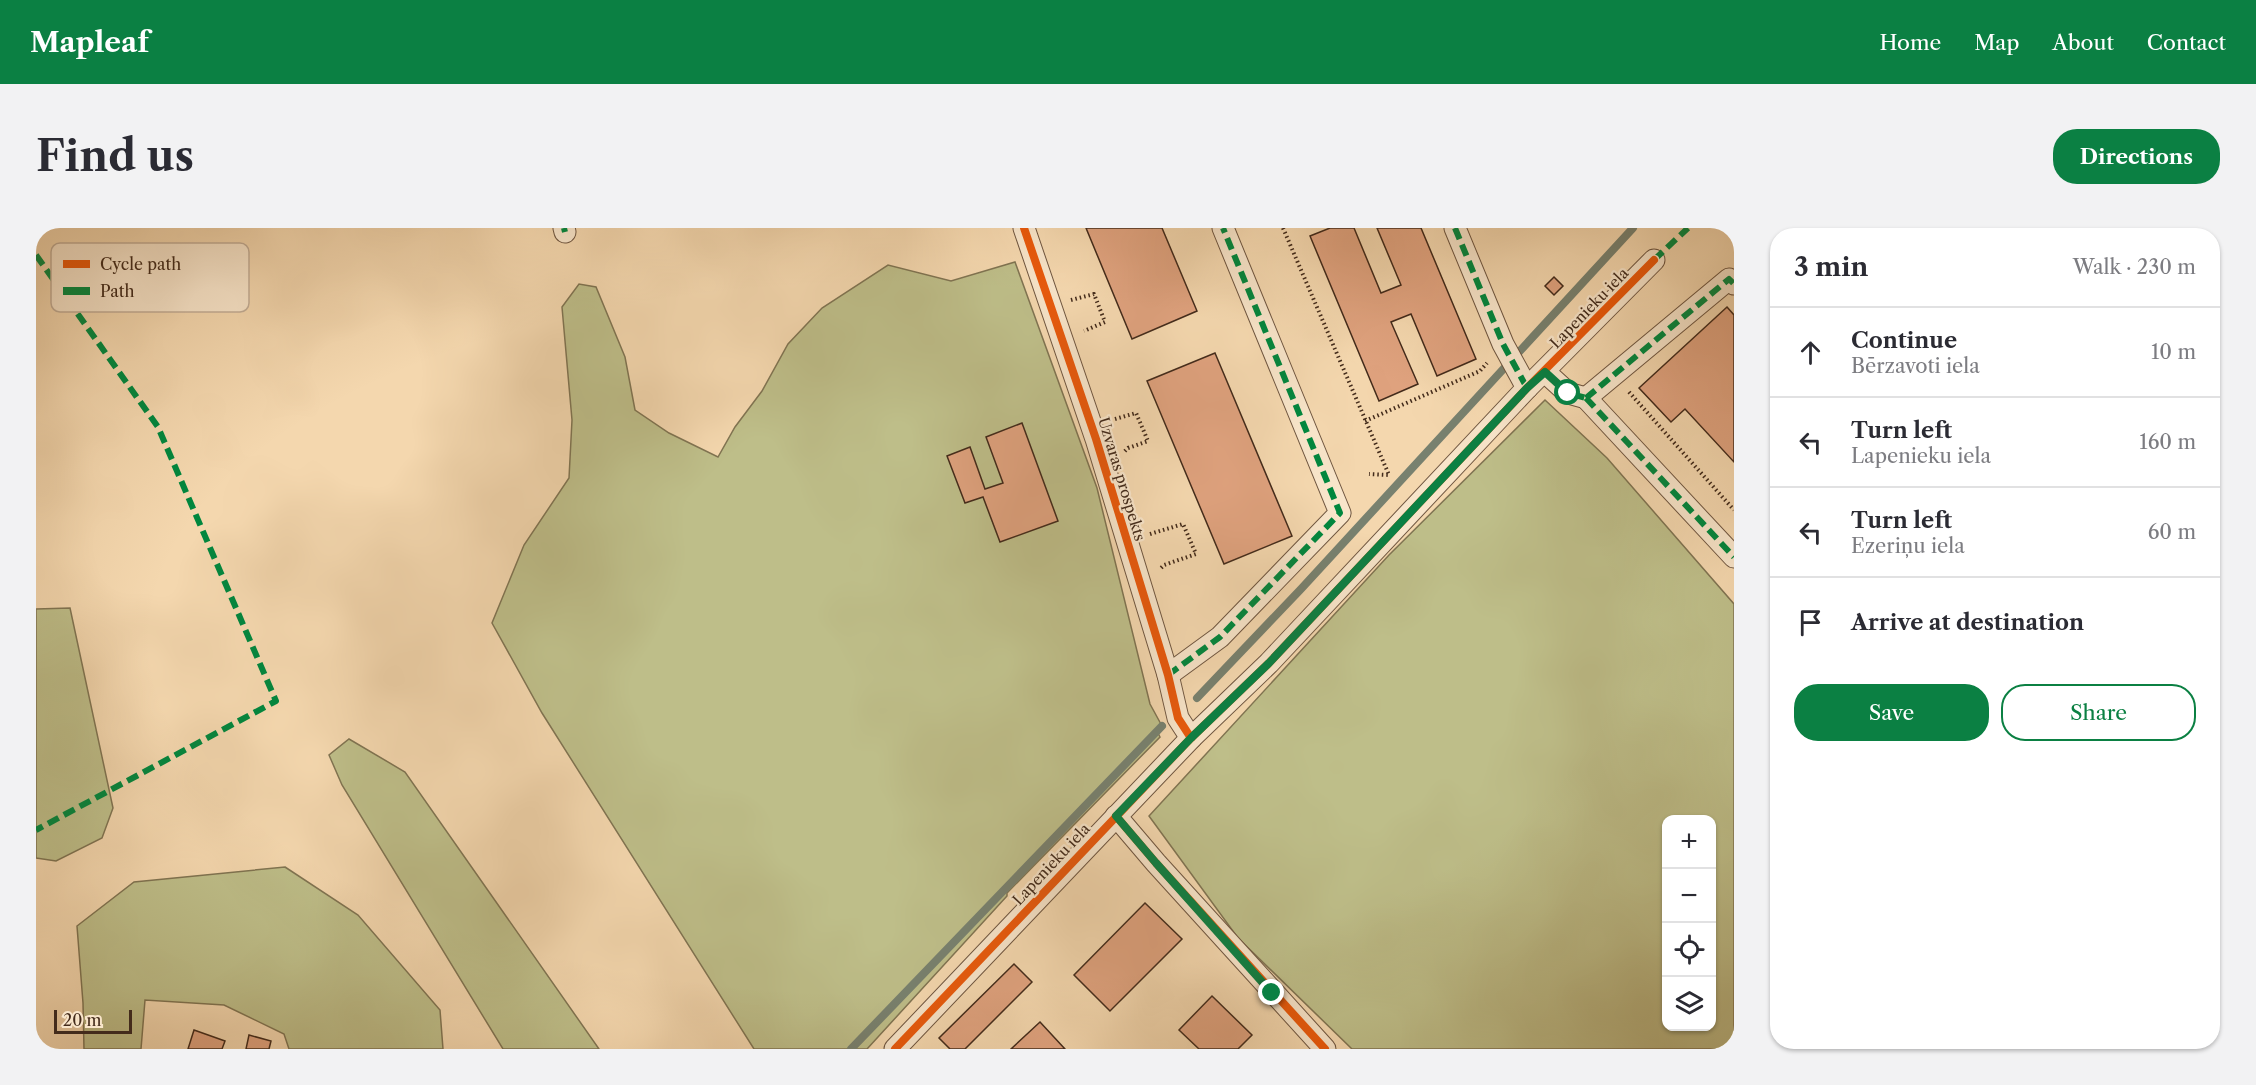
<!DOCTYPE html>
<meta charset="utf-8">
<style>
body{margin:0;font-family:"Libre Caslon Text",serif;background:#f2f2f3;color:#2b2b33}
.controls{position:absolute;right:18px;bottom:18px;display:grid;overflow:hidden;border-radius:12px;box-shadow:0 2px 4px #0004}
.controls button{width:54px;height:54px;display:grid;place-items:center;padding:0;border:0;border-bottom:2px solid #e1e1e2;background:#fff;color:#2b2b33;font:30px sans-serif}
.scale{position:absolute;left:18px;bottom:15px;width:78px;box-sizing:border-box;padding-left:6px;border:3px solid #432b1b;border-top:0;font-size:16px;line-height:21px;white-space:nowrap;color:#432b1b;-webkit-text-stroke:4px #f8e5ca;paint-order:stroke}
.stop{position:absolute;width:18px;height:18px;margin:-14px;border:4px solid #0b8043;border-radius:50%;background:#fff}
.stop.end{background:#0b8043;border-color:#fff;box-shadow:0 2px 6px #0008}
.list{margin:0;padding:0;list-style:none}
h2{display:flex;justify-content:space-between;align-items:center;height:78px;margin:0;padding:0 24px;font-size:26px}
h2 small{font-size:20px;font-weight:400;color:#7c7c81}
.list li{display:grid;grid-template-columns:39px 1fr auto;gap:18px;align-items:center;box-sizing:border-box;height:90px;padding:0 24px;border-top:2px solid #e1e1e2}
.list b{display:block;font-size:22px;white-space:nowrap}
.list p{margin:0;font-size:20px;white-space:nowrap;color:#7c7c81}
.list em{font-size:20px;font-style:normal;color:#7c7c81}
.actions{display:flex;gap:12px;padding:18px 24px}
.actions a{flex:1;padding:14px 0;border:2px solid #0b8043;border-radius:24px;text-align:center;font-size:21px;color:#0b8043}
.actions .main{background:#0b8043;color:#fff}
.icon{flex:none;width:33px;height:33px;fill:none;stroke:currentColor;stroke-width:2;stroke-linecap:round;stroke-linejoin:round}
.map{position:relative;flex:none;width:1698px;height:821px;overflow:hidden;border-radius:24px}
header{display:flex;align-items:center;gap:36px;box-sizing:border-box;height:84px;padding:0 30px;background:#0b8043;color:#fff}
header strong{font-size:28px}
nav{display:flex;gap:33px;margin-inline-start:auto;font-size:21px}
.intro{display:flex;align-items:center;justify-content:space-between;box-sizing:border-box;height:144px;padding:0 36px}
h1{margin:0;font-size:42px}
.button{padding:15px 27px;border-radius:24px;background:#0b8043;color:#fff;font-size:21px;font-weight:700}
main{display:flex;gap:36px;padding:0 36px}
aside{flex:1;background:#fff;border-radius:24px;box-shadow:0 2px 4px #0004}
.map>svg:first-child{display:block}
</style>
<header>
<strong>Mapleaf</strong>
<nav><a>Home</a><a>Map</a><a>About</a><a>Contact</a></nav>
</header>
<div class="intro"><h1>Find us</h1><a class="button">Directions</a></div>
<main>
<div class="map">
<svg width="1698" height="821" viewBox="0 0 1698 821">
<rect width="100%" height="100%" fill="#f4d7ae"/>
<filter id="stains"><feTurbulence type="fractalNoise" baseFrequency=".00333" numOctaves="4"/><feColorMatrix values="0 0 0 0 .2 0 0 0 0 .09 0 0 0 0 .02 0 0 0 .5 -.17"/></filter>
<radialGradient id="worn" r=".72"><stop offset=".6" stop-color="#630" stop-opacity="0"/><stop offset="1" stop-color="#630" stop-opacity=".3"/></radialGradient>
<g fill="#bebe89" stroke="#807452" stroke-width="1.5" fill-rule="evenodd">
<path d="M979 34 1061 260 1114 476 1126 498 1121 503 1124 509 971 665V668L831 821H718L506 485 456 395 488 317 533 250 536 192 526 79 543 56 560 59 589 129 599 182 633 205 682 229 699 199 726 163 752 116 786 80 852 37 915 53Z"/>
<path d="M1509 172 1571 230 1698 376V821H1316L1202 710 1113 588 1353 327ZM1630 592H1676V798H1630Z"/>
<path d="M34 380 77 580 66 610 20 633 0 630V381Z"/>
<path d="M313 511 369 544 563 821H467L306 557 293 527Z"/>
<path d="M249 639 322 687 404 782 407 821H253L248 806 188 777 109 772 105 821H48L47 775 41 698 98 654Z"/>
</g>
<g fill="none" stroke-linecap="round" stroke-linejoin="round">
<g stroke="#78816f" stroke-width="8">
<path d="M1161 470 1265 361 1597 0"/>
<path d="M815 821 1126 498"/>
</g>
</g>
<g fill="#dfa27e" stroke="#432b1b" stroke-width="1.5">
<path d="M1050 0H1126L1161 83 1096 111Z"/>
<path d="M1294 0H1318L1345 65 1365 57 1341 0H1385L1440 131 1401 148 1375 86 1355 94 1382 156 1343 173 1274 8Z"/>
<path d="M1518 49 1527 58 1518 67 1509 58Z"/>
<path d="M1691 79 1698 87V234L1649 181 1635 194 1603 160Z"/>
<path d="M1179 125 1256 308 1188 336 1111 153Z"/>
<path d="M986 195 1022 293 964 314 947 269 929 275 911 228 934 219 949 261 967 255 950 209Z"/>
<path d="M1109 675 1146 711 1074 783 1038 747Z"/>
<path d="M978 736 996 754 929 821H914L903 810Z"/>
<path d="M1176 768 1216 807 1202 821H1163L1143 802Z"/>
<path d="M1004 794 1029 821H975Z"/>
<path d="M158 802 189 813 186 821H152Z"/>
<path d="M213 807 235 813 233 821H210Z"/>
</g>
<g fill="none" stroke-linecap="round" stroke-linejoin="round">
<defs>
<g id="minor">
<path d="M528 0 529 4"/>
<path d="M988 0 1060 211 1132 447 1142 490 1155 510"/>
<path d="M1419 0 1467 116 1491 160"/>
<path d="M1509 144 1532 165 1550 170"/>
<path d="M1550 170 1698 329"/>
<path d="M1550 170 1693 51 1698 56"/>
<path d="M1132 447 1184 409 1304 285 1187 0"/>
<path d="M1080 588 1120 635 1289 821"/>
<path d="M859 821 1155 510 1233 435 1491 160 1618 32"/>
</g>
</defs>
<use href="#minor" stroke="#6f5640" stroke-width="23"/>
<g stroke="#432b1b" stroke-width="4" stroke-dasharray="1.5 3" stroke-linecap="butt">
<path d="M1247 0 1353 247 1333 246"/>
<path d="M1035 72 1058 66 1069 94 1048 103"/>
<path d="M1593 164 1698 282"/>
<path d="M1079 191 1100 185 1112 213 1092 220 1088 224"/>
<path d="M1329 193 1444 143 1451 135"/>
<path d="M1114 306 1147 296 1160 326 1128 337 1124 341"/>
</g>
<use href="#minor" stroke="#f8e5ca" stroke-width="21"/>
<g stroke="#00873e" stroke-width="6" stroke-dasharray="12 6" stroke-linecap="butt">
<path d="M528 0 529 4"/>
<path d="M1419 0 1467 116 1491 160"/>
<path d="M0 27 122 199 240 473 0 602"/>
<path d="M1618 32 1652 0"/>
<path d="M1509 144 1532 165 1550 170"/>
<path d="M1550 170 1698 329"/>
<path d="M1550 170 1693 51 1698 56"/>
<path d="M1132 447 1184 409 1304 285 1187 0"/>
</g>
<defs>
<g id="cycleway">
<path d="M988 0 1060 211 1132 447 1142 490 1155 510"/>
<path d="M1080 588 1120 635 1289 821"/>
<path d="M859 821 1155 510 1233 435 1491 160 1618 32"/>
</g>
</defs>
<use href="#cycleway" stroke="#f8e5ca" stroke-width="11"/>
<use href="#cycleway" stroke="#e8590c" stroke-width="8"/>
</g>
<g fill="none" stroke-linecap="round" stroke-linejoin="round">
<path stroke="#0b8043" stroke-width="8" d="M1236 765 1120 635 1080 588 1155 510 1233 435 1491 160 1509 144 1532 165"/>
</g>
<g text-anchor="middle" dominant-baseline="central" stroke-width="4.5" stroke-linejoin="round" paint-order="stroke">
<g font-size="15" fill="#432b1b" stroke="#f8e5ca">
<text transform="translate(1553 80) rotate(-46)">Lapenieku iela</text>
<text transform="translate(1086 251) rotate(73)">Uzvaras prospekts</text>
<text transform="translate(1015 636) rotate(-47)">Lapenieku iela</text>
</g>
</g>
<rect x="15" y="15" width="198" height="69" rx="9" fill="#f8e5ca" stroke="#c2ad96" stroke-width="1.5"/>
<rect x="27" y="32" width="27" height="8" fill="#e8590c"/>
<rect x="27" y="59" width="27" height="8" fill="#00873e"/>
<g font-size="16" fill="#432b1b">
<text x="64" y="42">Cycle path</text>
<text x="64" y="69">Path</text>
</g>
<rect width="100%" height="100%" filter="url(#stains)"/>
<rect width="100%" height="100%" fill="url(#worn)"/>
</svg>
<div class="controls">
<button>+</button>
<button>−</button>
<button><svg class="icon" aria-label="locate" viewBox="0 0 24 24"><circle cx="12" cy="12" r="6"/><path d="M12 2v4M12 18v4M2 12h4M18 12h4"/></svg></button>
<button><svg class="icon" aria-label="layers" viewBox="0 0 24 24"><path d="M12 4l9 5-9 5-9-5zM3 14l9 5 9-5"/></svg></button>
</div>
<div class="scale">20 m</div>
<div class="stop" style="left:1532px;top:165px"></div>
<div class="stop end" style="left:1236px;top:765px"></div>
</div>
<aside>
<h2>3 min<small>Walk · 230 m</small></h2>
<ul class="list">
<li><svg class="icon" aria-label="ahead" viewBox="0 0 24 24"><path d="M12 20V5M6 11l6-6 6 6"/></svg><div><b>Continue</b><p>Bērzavoti iela</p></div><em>10 m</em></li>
<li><svg class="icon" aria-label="left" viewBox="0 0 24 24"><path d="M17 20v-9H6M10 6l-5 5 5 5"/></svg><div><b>Turn left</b><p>Lapenieku iela</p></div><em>160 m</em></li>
<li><svg class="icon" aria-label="left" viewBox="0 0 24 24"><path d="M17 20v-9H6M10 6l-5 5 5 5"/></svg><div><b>Turn left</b><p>Ezeriņu iela</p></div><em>60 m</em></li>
<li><svg class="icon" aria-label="arrive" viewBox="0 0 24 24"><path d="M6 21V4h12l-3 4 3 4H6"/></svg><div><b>Arrive at destination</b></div></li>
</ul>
<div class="actions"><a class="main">Save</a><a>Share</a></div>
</aside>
</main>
